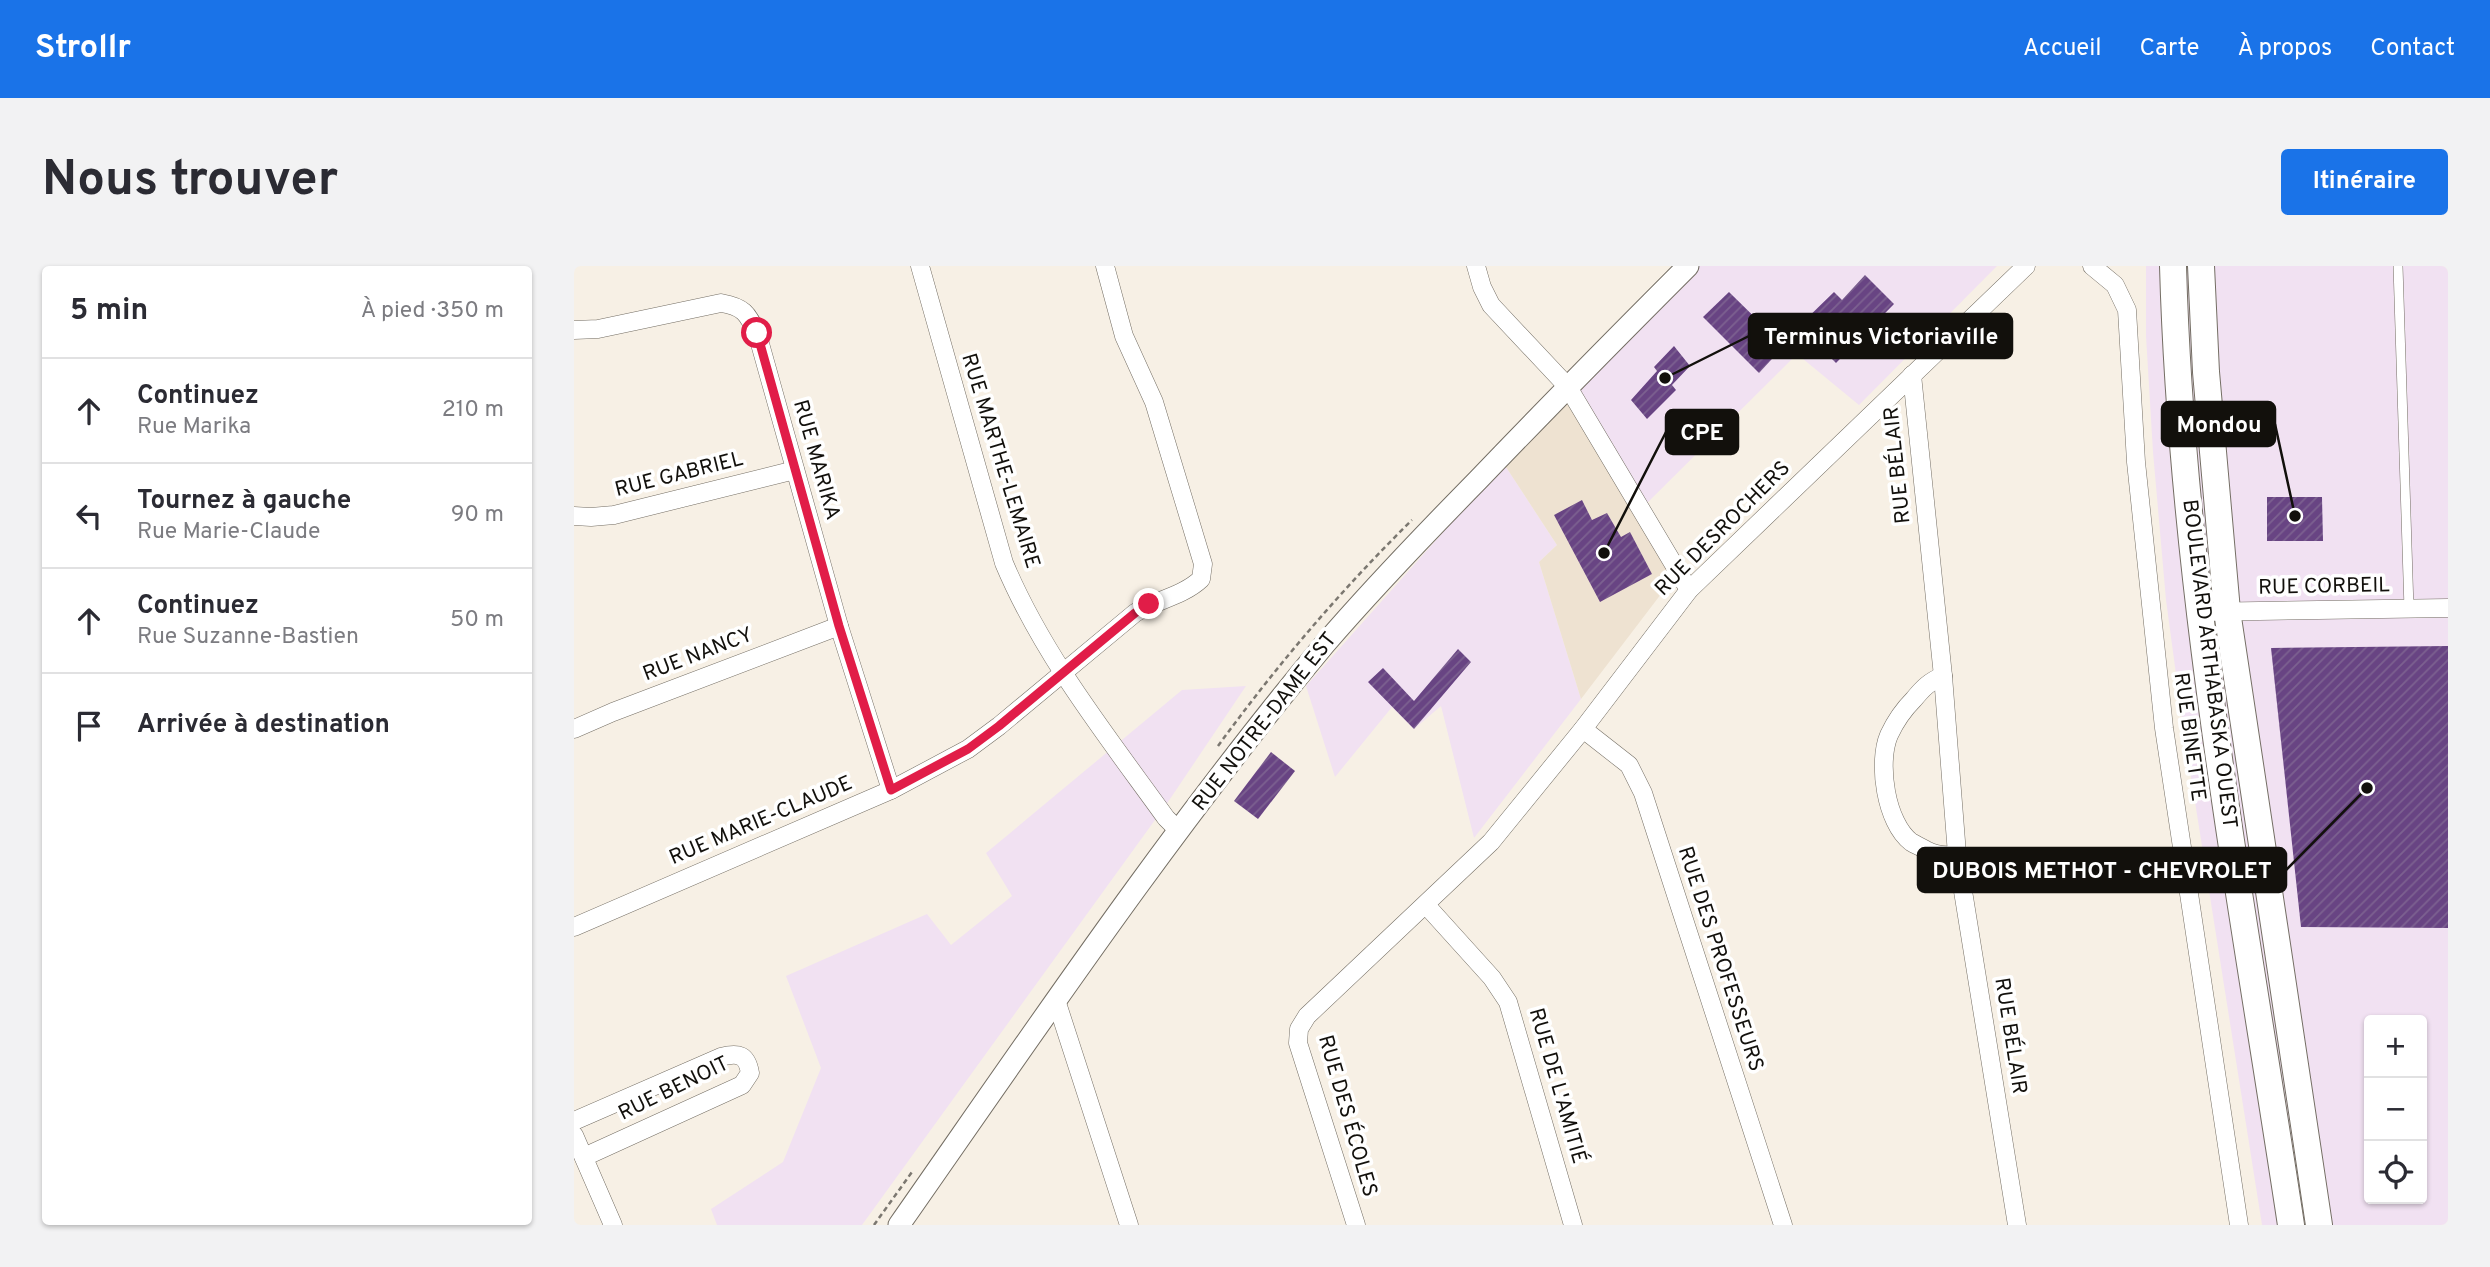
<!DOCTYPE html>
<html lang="fr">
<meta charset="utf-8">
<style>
body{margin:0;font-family:Overpass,sans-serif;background:#f2f2f3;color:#2b2b33}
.controls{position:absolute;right:21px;bottom:21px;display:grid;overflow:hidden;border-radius:7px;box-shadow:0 2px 5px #0004}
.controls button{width:63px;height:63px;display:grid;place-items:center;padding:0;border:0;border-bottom:2px solid #e1e1e2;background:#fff;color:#2b2b33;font:35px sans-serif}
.stop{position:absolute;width:21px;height:21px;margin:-16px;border:5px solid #e11d48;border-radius:50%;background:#fff}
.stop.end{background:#e11d48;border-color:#fff;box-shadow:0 2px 7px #0008}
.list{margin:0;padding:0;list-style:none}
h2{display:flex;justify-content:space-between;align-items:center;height:91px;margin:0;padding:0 28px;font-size:30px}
h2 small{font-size:23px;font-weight:400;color:#7c7c81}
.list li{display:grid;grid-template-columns:46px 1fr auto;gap:21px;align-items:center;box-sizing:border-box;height:105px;padding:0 28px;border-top:2px solid #e1e1e2}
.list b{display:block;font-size:26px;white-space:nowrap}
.list p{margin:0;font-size:23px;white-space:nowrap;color:#7c7c81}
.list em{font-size:23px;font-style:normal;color:#7c7c81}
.icon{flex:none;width:38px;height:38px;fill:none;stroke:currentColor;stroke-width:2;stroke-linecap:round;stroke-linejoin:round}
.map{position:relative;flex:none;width:1874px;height:959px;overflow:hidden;border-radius:7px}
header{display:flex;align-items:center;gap:42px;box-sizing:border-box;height:98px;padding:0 35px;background:#1a73e8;color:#fff}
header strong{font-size:33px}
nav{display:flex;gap:38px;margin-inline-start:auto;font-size:24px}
.intro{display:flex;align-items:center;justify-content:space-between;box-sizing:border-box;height:168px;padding:0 42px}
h1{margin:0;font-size:49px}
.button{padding:18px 32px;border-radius:7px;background:#1a73e8;color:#fff;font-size:24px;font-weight:700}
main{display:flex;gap:42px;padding:0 42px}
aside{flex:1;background:#fff;border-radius:7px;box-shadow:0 2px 5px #0004}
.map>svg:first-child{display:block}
</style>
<header>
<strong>Strollr</strong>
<nav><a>Accueil</a><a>Carte</a><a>À propos</a><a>Contact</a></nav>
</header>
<div class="intro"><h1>Nous trouver</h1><a class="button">Itinéraire</a></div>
<main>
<aside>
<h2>5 min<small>À pied · 350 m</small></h2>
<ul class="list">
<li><svg class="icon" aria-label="ahead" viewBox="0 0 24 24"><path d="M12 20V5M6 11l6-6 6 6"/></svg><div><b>Continuez</b><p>Rue Marika</p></div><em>210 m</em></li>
<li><svg class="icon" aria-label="left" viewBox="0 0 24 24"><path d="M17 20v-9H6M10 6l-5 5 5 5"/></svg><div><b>Tournez à gauche</b><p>Rue Marie-Claude</p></div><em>90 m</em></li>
<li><svg class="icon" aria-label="ahead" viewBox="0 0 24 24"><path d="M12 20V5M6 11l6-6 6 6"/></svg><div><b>Continuez</b><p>Rue Suzanne-Bastien</p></div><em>50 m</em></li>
<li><svg class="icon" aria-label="arrive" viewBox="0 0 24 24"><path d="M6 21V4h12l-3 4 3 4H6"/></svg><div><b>Arrivée à destination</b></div></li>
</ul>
</aside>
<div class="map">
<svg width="1874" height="959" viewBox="0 0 1874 959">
<defs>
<pattern id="building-hatch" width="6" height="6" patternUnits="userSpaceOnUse" patternTransform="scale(1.75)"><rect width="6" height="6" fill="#684483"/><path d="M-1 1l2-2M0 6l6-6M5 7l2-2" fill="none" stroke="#7c6190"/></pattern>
</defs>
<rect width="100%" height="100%" fill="#f7f0e5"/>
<g fill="#f1e1f2" fill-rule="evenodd">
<path d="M1125 0H1423L1285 139 1223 88 1063 247 995 132Z"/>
<path d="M1572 0H1874V959H1688L1609 460 1592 334 1579 186 1572 70ZM1795 754H1848V933H1795Z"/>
<path d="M930 198 983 279 965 296 1007 433 900 572 867 440 840 463 818 441 761 511 732 420Z"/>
<path d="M672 420 594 536 288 959H143L137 943 209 896 247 802 212 710 353 648 377 679 438 630 412 587 608 424Z"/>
</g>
<path fill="#eee2d1" d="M995 132 1100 311 1007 433 965 296 983 279 930 198Z"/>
<g fill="url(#building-hatch)">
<path d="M1291 9 1320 38 1262 97 1225 60 1260 26 1268 34Z"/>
<path d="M1155 26 1210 80 1185 107 1129 51Z"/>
<path d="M1100 80 1116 100 1098 119 1102 124 1073 153 1057 134 1083 105 1080 101Z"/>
<path d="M1693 231H1748L1749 275H1693Z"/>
<path d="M1008 234 1018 254 1033 247 1047 271 1056 266 1078 308 1026 336 980 249Z"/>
<path d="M1874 380V662L1727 661 1697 382Z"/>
<path d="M884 383 897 396 840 463 794 416 809 402 840 435Z"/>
<path d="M697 486 721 505 684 553 660 535Z"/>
</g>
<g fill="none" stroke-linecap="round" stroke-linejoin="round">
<defs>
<path id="service" d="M1824 0 1835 343"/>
<g id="minor">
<path d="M346 0 430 297C469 390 533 470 592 552L605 565"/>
<path d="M902 0 908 21 917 39 994 121 1115 324"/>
<path d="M1518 0 1541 19 1553 44 1562 196 1590 462 1665 959"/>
<path d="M0 64 24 63 147 37C170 41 173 47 183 67L265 360 317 524"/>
<path d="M1338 109 1369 410 1383 588 1443 959"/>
<path d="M0 250 17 251 40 249 221 204"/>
<path d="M1626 346 1874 342"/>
<path d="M1369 410C1356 415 1349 422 1340 433 1330 443 1321 456 1315 469 1303 497 1312 557 1337 576 1342 579 1347 581 1352 584 1362 589 1372 591 1383 588"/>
<path d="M0 463 39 446 265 360"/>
<path d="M1009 463 1055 499 1069 527 1209 959"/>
<path d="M852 639 918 712 934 736 999 959"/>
<path d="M0 661 317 524 394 483 425 460 561 347C582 334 609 330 627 313L629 298 580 136 550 70 531 0"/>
<path d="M482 734 555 959"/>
<path d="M0 855 147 791C165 786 173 789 176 807L168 819 10 891"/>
<path d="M0 869 39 959"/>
<path d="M782 959 724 777 725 763 733 750 917 576 1009 463 1115 324 1452 0"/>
</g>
<path id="tertiary" d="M325 959C462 763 597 563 750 379 799 322 851 268 904 214 973 142 1043 71 1114 0"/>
<g id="primary">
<path d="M1599 0C1608 322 1669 641 1717 959"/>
<path d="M1627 0 1632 106 1653 345 1745 959"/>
</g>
</defs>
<use href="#service" stroke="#746e64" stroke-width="10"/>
<use href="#minor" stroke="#746e64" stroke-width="19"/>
<use href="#tertiary" stroke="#746e64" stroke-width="23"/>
<use href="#primary" stroke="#746e64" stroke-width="28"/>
<g stroke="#7b7770" stroke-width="2.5" stroke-dasharray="5 3.5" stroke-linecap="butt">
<path d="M644 480C703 399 767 324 838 254"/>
<path d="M300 959 338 906"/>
</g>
<use href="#service" stroke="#fff" stroke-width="9"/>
<use href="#minor" stroke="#fff" stroke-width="18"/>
<use href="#tertiary" stroke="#fff" stroke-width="21"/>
<use href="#primary" stroke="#fff" stroke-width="26"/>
</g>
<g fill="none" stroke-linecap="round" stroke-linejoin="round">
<path stroke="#e11d48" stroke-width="9" d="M183 67 265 360 317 524 394 483 425 460 561 347 575 338"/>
</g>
<g text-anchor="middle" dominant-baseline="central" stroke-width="7" stroke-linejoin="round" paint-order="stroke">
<g font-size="21" fill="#12100c" stroke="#fff">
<text transform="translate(242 194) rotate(74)">RUE MARIKA</text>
<text transform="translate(426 195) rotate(73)">RUE MARTHE-LEMAIRE</text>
<text transform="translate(1324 199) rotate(-96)">RUE BÉLAIR</text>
<text transform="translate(105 209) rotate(-14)">RUE GABRIEL</text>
<text transform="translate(1149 263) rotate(-45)">RUE DESROCHERS</text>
<text transform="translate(1750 321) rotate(-1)">RUE CORBEIL</text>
<text transform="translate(124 389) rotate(-21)">RUE NANCY</text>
<text transform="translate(1635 398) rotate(83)">BOULEVARD ARTHABASKA OUEST</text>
<text transform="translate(691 456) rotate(-52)">RUE NOTRE-DAME EST</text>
<text transform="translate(1615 471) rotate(82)">RUE BINETTE</text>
<text transform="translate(187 555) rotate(-23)">RUE MARIE-CLAUDE</text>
<text transform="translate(1146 693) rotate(72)">RUE DES PROFESSEURS</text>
<text transform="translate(1436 770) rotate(81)">RUE BÉLAIR</text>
<text transform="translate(983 820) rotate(74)">RUE DE L'AMITIÉ</text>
<text transform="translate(100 823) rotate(-26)">RUE BENOIT</text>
<text transform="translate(773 850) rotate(74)">RUE DES ÉCOLES</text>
</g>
</g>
<path fill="none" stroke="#12100c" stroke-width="2.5" d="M1091 112L1175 70M1721 250L1701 158M1030 287L1092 166M1793 522L1712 604"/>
<g fill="#12100c" stroke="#fff" stroke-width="2.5">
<circle cx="1091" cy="112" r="7"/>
<circle cx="1721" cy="250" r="7"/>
<circle cx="1030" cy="287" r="7"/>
<circle cx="1793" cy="522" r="7"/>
</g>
<g fill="#12100c" stroke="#12100c" stroke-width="2.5">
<rect x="1175" y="48" width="263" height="44" rx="7"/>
<rect x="1588" y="136" width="113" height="44" rx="7"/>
<rect x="1092" y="144" width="72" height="44" rx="7"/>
<rect x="1344" y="582" width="368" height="44" rx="7"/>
</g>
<g font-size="23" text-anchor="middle" font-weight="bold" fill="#fff">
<text x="1307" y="78">Terminus Victoriaville</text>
<text x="1645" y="166">Mondou</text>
<text x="1128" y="174">CPE</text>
<text x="1528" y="612">DUBOIS METHOT - CHEVROLET</text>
</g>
</svg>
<div class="controls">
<button>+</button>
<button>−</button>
<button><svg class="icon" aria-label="locate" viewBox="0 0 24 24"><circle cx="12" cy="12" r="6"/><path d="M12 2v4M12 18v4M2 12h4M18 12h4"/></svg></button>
</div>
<div class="stop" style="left:183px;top:67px"></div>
<div class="stop end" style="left:575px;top:338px"></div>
</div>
</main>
